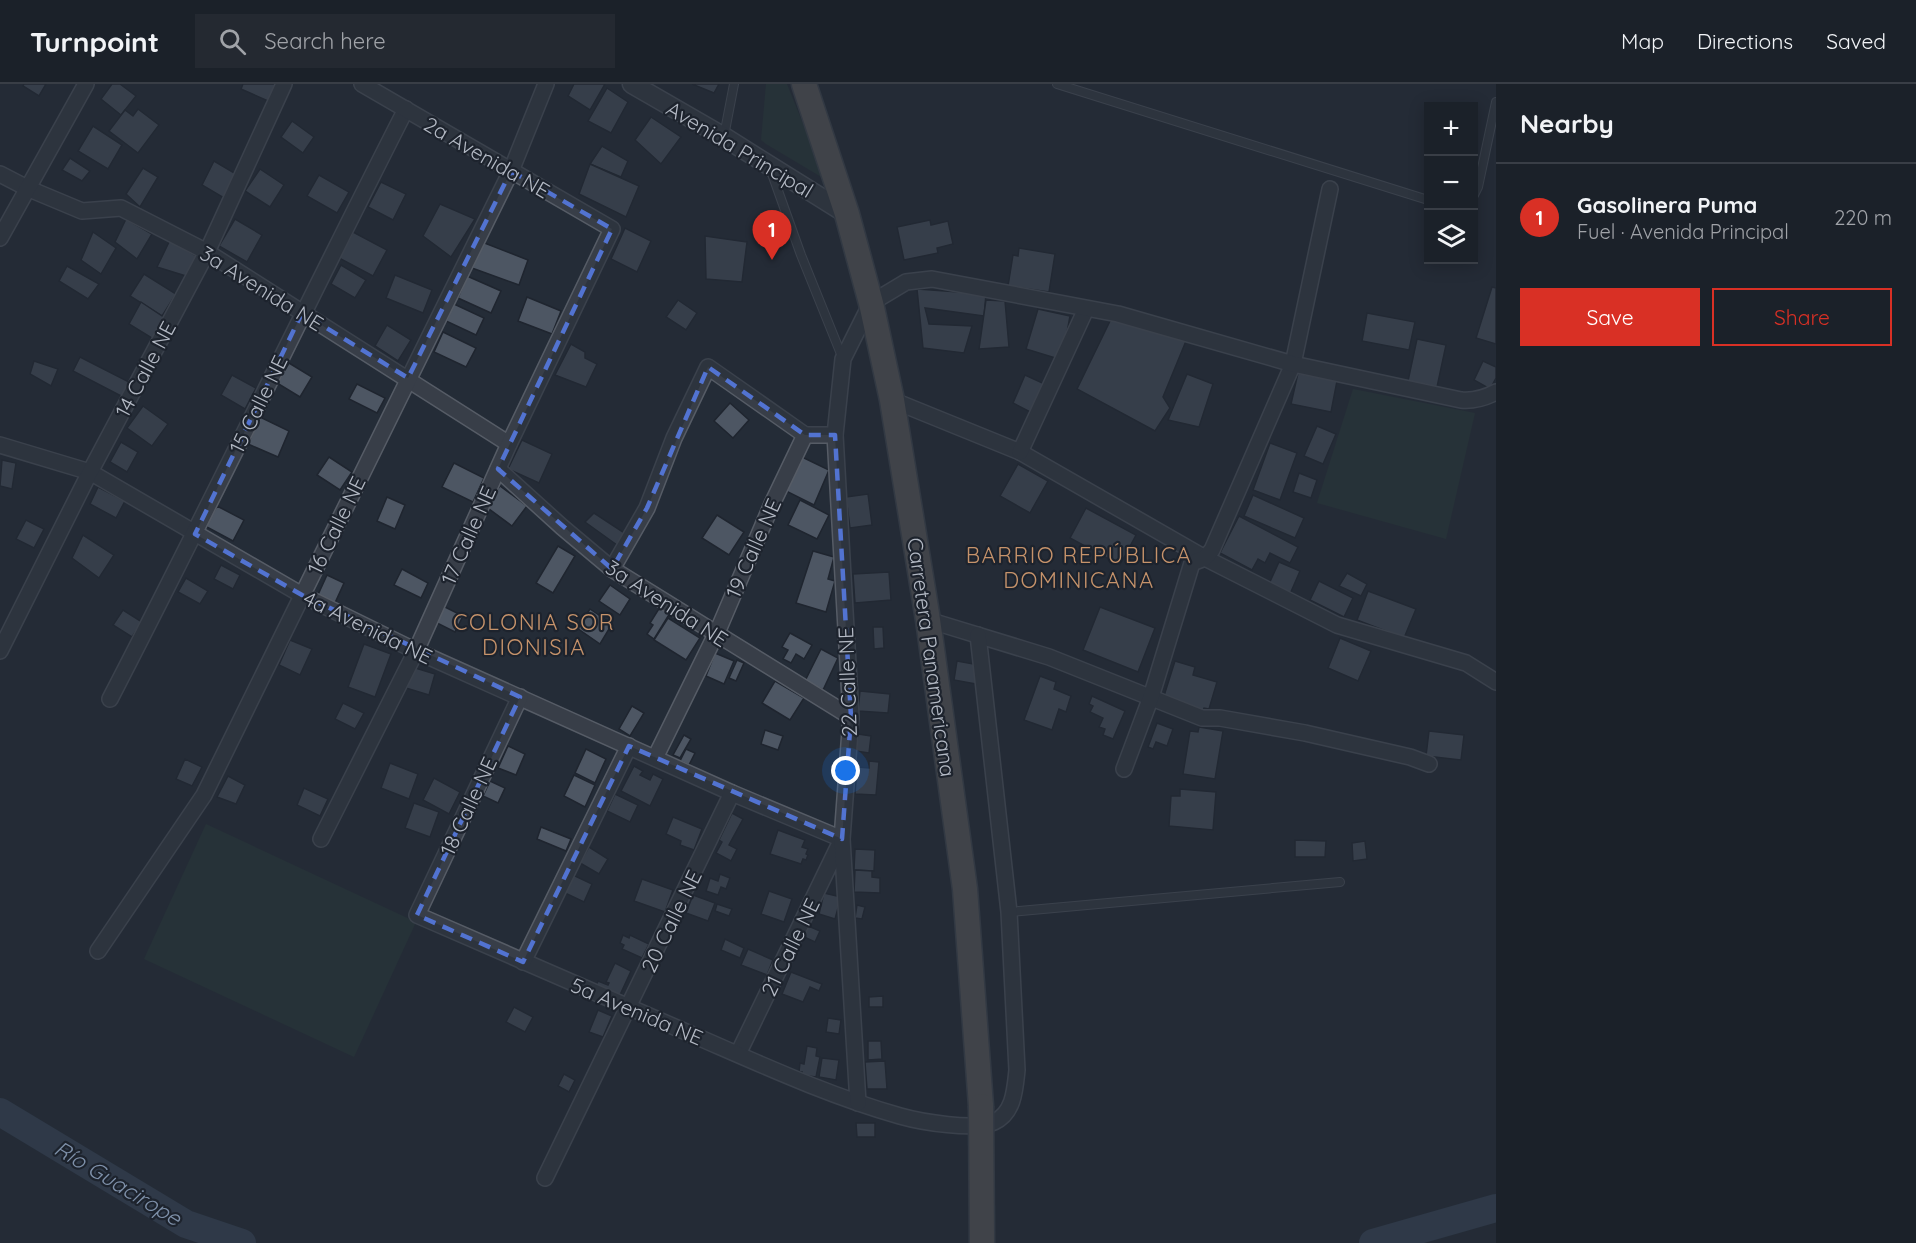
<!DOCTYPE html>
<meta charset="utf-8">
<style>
body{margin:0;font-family:Quicksand,sans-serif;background:#242931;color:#f1f3f6}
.controls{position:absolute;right:18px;top:18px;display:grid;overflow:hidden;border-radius:0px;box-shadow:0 3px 15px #0003}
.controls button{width:54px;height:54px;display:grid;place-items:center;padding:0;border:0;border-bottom:2px solid #393e46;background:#1b2129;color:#f1f3f6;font:30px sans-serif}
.you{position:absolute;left:846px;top:687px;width:21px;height:21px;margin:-15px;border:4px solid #fff;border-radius:50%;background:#1a73e8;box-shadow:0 0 0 9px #1a73e833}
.badge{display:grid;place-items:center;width:39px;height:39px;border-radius:50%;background:#d93025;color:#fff;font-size:20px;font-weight:700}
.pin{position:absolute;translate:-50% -50px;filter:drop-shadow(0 2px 3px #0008)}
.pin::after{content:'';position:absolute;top:32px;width:21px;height:18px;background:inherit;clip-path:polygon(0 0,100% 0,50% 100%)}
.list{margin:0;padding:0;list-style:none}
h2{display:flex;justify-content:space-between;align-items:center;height:78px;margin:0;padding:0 24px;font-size:26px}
h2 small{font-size:20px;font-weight:400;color:#a0a3a8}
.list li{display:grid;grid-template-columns:39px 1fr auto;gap:18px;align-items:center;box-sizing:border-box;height:108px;padding:0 24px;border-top:2px solid #393e46}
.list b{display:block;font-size:22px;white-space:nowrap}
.list p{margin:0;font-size:20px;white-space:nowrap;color:#a0a3a8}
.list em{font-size:20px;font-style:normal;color:#a0a3a8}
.actions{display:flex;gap:12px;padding:18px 24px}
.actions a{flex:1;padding:14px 0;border:2px solid #d93025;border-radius:0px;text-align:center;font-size:21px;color:#d93025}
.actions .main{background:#d93025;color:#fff}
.icon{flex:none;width:33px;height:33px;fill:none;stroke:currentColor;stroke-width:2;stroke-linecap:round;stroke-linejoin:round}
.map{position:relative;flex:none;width:1496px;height:1159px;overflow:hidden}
header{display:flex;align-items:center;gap:36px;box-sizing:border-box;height:84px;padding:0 30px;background:#1b2129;border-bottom:2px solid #393e46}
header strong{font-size:28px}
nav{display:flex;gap:33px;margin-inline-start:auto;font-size:21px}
.search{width:420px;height:54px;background:#242931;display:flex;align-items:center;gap:15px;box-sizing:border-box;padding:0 21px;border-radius:0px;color:#a0a3a8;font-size:22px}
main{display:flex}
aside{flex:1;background:#1b2129}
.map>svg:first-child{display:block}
</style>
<header>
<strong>Turnpoint</strong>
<div class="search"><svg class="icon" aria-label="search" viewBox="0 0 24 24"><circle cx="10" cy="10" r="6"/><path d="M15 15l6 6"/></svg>Search here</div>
<nav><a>Map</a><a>Directions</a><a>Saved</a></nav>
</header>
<main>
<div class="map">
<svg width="1496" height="1159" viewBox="0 0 1496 1159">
<rect width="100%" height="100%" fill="#242c37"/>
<g fill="#293a3a">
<path d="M766 0H787L824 92 823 94 766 60 761 56Z"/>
<path d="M1353 305 1475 329 1446 455 1317 419Z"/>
<path d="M206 740 416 838 354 973 144 875Z"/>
</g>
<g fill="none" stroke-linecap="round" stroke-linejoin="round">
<g stroke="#3c4a5e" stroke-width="28">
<path d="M0 1028 186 1140 242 1159"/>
<path d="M1373 1159 1496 1124"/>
</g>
</g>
<g fill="#4d5663" stroke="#1f252f" stroke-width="1.5">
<path d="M24 0H46L39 12 23 2Z"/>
<path d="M112 0H120L136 12 121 31 101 15Z"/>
<path d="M243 0H276L268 17 241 5Z"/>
<path d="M574 0H605L590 26 568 12Z"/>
<path d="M692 0H719L714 9Z"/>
<path d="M607 4 628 18 611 49 588 37Z"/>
<path d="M138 25 159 41 138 69 109 47 125 26 133 32Z"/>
<path d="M651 33 681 53 661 80 635 56Z"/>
<path d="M292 37 314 53 303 69 281 53Z"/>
<path d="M93 42 122 61 108 85 78 67Z"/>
<path d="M602 62 628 77 621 93 590 80Z"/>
<path d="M70 74 90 87 82 97 62 86Z"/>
<path d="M214 77 236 90 224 114 202 101Z"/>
<path d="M590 80 639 102 626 133 579 110Z"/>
<path d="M143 84 158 93 140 123 126 110Z"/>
<path d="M260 85 284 101 270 123 245 107Z"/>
<path d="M319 91 349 108 337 129 307 112Z"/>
<path d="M381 98 406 110 393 136 368 123Z"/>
<path d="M440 120 475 135 451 173 423 152Z"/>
<path d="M126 135 152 150 137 175 115 158Z"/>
<path d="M235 135 262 151 247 178 219 162Z"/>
<path d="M930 136 931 141 948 137 953 160 937 164 938 169 904 176 897 143Z"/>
<path d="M625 144 651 157 637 188 611 175Z"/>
<path d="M93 148 116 164 101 190 81 176Z"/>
<path d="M353 148 387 166 373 192 339 174Z"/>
<path d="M705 152 747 158 742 198 706 195Z"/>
<path d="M170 156 198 173 186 192 157 183Z"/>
<path d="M482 158 528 176 519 201 472 184Z"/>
<path d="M1019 164 1055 170 1049 208 1008 202 1013 171 1018 172Z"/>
<path d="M341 181 366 196 355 214 331 200Z"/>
<path d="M67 182 99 200 88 215 59 197Z"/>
<path d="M144 190 176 210 162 232 130 212Z"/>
<path d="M395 191 432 206 423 229 386 214Z"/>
<path d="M467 192 501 207 491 229 458 214Z"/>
<path d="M1492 203 1496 204V260L1476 254Z"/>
<path d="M917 205 986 210 984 232 925 224 929 240 972 242 964 269 923 264Z"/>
<path d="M527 213 561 227 552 250 518 237Z"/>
<path d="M678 216 697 229 686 246 666 233Z"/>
<path d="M986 216 1005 217 1009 263 979 265Z"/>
<path d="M141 218 165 234 155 256 129 240Z"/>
<path d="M454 220 484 234 476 251 446 237Z"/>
<path d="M1038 225 1070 232 1062 276 1026 265Z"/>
<path d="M1367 229 1415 238 1409 266 1362 257Z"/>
<path d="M1112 233 1186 257 1163 313 1170 324 1155 347 1077 305Z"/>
<path d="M387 241 411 256 398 277 375 262Z"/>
<path d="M443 248 476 264 466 283 434 268Z"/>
<path d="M1417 255 1446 261 1437 303 1408 297Z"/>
<path d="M571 260 585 268V274L597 280 586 303 555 291Z"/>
<path d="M80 273 131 299 123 313 73 287Z"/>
<path d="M34 277 58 285 51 302 30 290Z"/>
<path d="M1483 277 1496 283V294L1490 305 1474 296Z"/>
<path d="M289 279 312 293 300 313 277 299Z"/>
<path d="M1298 289 1337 297 1331 328 1291 320Z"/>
<path d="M1187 290 1213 300 1199 343 1168 336Z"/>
<path d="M232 291 256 304 245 325 221 311Z"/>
<path d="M1025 291 1049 302 1036 331 1013 319Z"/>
<path d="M357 300 385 314 377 329 349 315Z"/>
<path d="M730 319 749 336 733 354 714 337Z"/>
<path d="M143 322 168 340 152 362 127 344Z"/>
<path d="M260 333 289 347 278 373 248 360Z"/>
<path d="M1317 342 1336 350 1323 380 1304 372Z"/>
<path d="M522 356 552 370 539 399 508 385Z"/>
<path d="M121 358 138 368 127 388 110 378Z"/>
<path d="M1270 359 1297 369 1280 416 1253 406Z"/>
<path d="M329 373 352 388 340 406 317 391Z"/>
<path d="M802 373 829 386 814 421 786 407Z"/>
<path d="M2 376 16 379 12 405 0 402Z"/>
<path d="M454 379 484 394 473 418 442 403Z"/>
<path d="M1018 380 1048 397 1030 429 1000 412Z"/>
<path d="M1299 389 1317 396 1311 414 1293 408Z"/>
<path d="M500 402 527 422 512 442 485 422Z"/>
<path d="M98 403 125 417 116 434 90 420Z"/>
<path d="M868 410 872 441 850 444 846 413Z"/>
<path d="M1253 411 1304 434 1295 454 1244 432Z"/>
<path d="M387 413 405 421 395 445 377 437Z"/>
<path d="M800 416 829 431 817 455 788 441Z"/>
<path d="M217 422 244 436 233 457 205 442Z"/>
<path d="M1086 424 1136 451 1120 481 1070 454Z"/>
<path d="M594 429 626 450 617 461 585 438Z"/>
<path d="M717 431 744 448 729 471 702 454Z"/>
<path d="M1239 432 1298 463 1290 479 1270 469 1265 479 1258 475 1252 486 1220 469Z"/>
<path d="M26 436 44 445 34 464 16 455Z"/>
<path d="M83 451 114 471 99 494 72 474Z"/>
<path d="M558 462 575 472 553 509 536 499Z"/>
<path d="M813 467 834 473 828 495 835 497 826 528 796 519Z"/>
<path d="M1279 478 1300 487 1290 510 1269 500Z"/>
<path d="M221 481 240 491 233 505 214 495Z"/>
<path d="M402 485 428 499 421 514 394 501Z"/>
<path d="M889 488 891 516 855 519 853 490Z"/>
<path d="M1347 489 1367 500 1361 512 1339 502Z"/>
<path d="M327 491 344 499 334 521 317 513Z"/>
<path d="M186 494 208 507 200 520 178 508Z"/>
<path d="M1319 497 1353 514 1344 533 1310 516Z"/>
<path d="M610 501 630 515 620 531 599 517Z"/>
<path d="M1368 507 1416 525 1404 554 1357 536Z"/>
<path d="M441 521 463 532 455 548 433 537Z"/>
<path d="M660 523 670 529 654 555 647 550 653 541 650 539Z"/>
<path d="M1100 523 1155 544 1138 588 1083 566Z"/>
<path d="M590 525 612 540 600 560 577 544Z"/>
<path d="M123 526 142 538 132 553 113 541Z"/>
<path d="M668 534 700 554 686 576 654 556Z"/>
<path d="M873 543H883L884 564 874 565Z"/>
<path d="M790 549 812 561 804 575 796 570 791 579 783 575 788 566 782 563Z"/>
<path d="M1340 554 1371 567 1358 597 1328 584Z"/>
<path d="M290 556 312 565 300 591 279 581Z"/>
<path d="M364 560 391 570 375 613 348 603Z"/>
<path d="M821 565 838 574 823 606 805 597Z"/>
<path d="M715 569 734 577 724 600 706 592Z"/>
<path d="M737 576 744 579 736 597 729 594Z"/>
<path d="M957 577 979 581 976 600 954 596Z"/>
<path d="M1175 577 1195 583 1193 591 1217 598 1209 625 1204 624 1203 627 1163 615Z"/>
<path d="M412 583 435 590 429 611 406 604Z"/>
<path d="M1040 592 1056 598 1054 605 1071 612 1066 628 1059 625 1052 646 1024 636Z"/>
<path d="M775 597 804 614 790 636 762 619Z"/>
<path d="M860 607 890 610 888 629 858 627Z"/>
<path d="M1092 612 1125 627 1113 655 1103 651 1105 645 1099 643 1103 634 1090 628 1093 622 1089 620Z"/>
<path d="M343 619 364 629 355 645 335 635Z"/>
<path d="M632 622 644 629 630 652 619 645Z"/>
<path d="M1157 639 1173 645 1167 662 1156 658 1153 665 1148 663Z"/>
<path d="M1199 643 1223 647 1215 695 1183 690 1190 647 1198 648Z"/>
<path d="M765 646 783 652 778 666 761 660Z"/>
<path d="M1429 647 1464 651 1461 676 1426 672Z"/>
<path d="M858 650 871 652 869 669 856 667Z"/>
<path d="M684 651 691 655 680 674 673 671Z"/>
<path d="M508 662 525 670 516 691 498 684Z"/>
<path d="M586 665 606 675 595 699 575 689Z"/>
<path d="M686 665 695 669 689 681 680 677Z"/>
<path d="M185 675 202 683 192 702 176 695Z"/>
<path d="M869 677 879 678 876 711 855 710 857 683 869 684Z"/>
<path d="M390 679 418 690 409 715 381 704Z"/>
<path d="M634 682 643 687 640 691 650 696 653 690 663 695 650 722 621 707Z"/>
<path d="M574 691 595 701 585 723 564 712Z"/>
<path d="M228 692 245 701 236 720 217 713Z"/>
<path d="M434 694 460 708 449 730 423 716Z"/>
<path d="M490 697 505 704 498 719 483 712Z"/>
<path d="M304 704 328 715 320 732 297 721Z"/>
<path d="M1180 705 1216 708 1213 746 1169 742 1171 712H1180Z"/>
<path d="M615 710 638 721 630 738 607 727Z"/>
<path d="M414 719 439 728 430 753 405 744Z"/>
<path d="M732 729 743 735 729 761 737 765 731 777 716 769 722 758 719 756Z"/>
<path d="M673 733 702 745 694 766 680 761 681 757 666 750Z"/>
<path d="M541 743 571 755 566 767 537 755Z"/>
<path d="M778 746 805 756 802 763 808 765 806 770 808 771 806 776 803 775 801 780 770 770Z"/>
<path d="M1295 756 1326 757 1325 773H1295Z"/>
<path d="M1365 757 1367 775 1353 777 1352 759Z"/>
<path d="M589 763 608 775 599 790 580 779Z"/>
<path d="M855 765 875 766 874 787 854 786Z"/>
<path d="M855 786 872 787V793L880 794V809L854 808Z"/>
<path d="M720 790 730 794 726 805 721 803 718 811 706 807 710 794 718 797Z"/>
<path d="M573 791 592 800 584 818 565 809Z"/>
<path d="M642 795 673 806 665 828 634 817Z"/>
<path d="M769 807 792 815 784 838 761 830Z"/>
<path d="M824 809 841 813 835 835 819 830Z"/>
<path d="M693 811 715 819 708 837 686 829Z"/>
<path d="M717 820 732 825 729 832 715 827Z"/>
<path d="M857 821 865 823 862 835 855 834Z"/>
<path d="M806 841 820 847 815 858 802 852Z"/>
<path d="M623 851 629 854 630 851 649 860 642 874 622 865 624 861 620 859Z"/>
<path d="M725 855 744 864 740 874 721 866Z"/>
<path d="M748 865 773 876 767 891 741 881Z"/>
<path d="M615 879 631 887 619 913 596 902 598 897 608 901 609 899 606 898Z"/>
<path d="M791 888 822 900 819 907 810 903 803 918 782 910Z"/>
<path d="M883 912V923H869V913Z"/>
<path d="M514 923 533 933 525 948 506 938Z"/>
<path d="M598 926 612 932 603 953 589 948Z"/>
<path d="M828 934 841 936 839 950 826 948Z"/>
<path d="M868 957H881L882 975 868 976Z"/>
<path d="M807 962 817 964 816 972 820 973 816 993 801 991 802 988H799L800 979 804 980Z"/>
<path d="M822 974 839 976 836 996 819 993Z"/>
<path d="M885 977 887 1005H867L865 978Z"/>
<path d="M564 990 575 996 569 1008 558 1002Z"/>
<path d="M856 1039H875V1053H857Z"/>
</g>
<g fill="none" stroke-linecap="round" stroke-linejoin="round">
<defs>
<g id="service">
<path d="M1057 0 1428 116"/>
<path d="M724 52 734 0"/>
<path d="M771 87 801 171 843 275"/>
<path d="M1474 111 1478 103 1496 18"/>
<path d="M1009 828 1340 798"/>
</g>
<g id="minor">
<path d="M0 90 27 104 82 127 121 124 207 168 509 360"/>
<path d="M0 154 86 0"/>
<path d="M892 316 1020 368 1205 474 1337 541 1466 579 1496 598"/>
<path d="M805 351H835"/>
<path d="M0 361 90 388 302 511 416 567 732 709 842 755 738 970"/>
<path d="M1020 368 1086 225"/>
<path d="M498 385 562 443 612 485 851 633"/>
<path d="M612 485 647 424 674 354 708 283 805 351"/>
<path d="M928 536 1049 573 1202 634H1220L1305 649 1410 673 1429 680"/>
<path d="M0 567 90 388 207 168 284 0"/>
<path d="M520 613 417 831C509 871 601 911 693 951 760 980 829 1012 900 1032 921 1038 975 1047 994 1038 1014 1029 1015 1005 1017 986L1009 828 978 551"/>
<path d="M110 615C211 420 306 221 406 25"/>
<path d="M655 674 719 544 772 420 805 351"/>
<path d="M1124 685 1151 613 1192 479 1205 474 1212 466 1293 280 1330 105"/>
<path d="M321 755 416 567 509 360 612 145 362 0"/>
<path d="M98 867 204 711 511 87 546 0"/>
<path d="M523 878 629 662"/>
<path d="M858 1019 842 755 851 633 835 351 843 275 871 219 906 198 932 195 1118 230 1293 280 1461 316C1473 317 1485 314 1496 308"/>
<path d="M545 1094 732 709"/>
</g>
<path id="tertiary" d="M632 0 724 53 847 130"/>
<path id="trunk" d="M804 0 847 130 871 219 892 316 928 536 965 805 981 1022"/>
</defs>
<use href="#service" stroke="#565c66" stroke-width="10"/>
<use href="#minor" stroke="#565c66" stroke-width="18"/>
<use href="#tertiary" stroke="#565c66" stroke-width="21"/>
<use href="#trunk" stroke="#434953" stroke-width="27"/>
<use href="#service" stroke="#383e48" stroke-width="8"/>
<use href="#minor" stroke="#383e48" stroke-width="15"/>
<use href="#tertiary" stroke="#383e48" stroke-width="18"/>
<use href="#trunk" stroke="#62605f" stroke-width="24"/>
<defs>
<path id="trunk-bridge" d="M981 1022 982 1159"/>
</defs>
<use href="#trunk-bridge" stroke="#434953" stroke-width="27" stroke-linecap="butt"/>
<use href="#trunk-bridge" stroke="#62605f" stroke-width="24"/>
</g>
<path d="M0 0H1496V1159H0ZM511 87 612 145 498 385 612 485 647 424 708 283 805 351H835L851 633 842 755 629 662 523 878 417 831 520 613 302 511 195 450 302 229 408 294Z" fill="#242c37" fill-opacity=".55" fill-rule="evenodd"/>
<path fill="none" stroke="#5273d1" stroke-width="4.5" stroke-dasharray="12 8" stroke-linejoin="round" d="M511 87 612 145 498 385 612 485 647 424 708 283 805 351H835L851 633 842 755 629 662 523 878 417 831 520 613 302 511 195 450 302 229 408 294Z"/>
<g text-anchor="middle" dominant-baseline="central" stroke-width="4.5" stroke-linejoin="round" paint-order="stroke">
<g font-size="21" fill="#b3b9c4" stroke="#1d232d">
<text transform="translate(740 65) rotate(31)">Avenida Principal</text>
<text transform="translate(487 73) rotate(30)">2a Avenida NE</text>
<text transform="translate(262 204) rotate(32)">3a Avenida NE</text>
<text transform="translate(145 285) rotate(-62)">14 Calle NE</text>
<text transform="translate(258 320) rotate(-64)">15 Calle NE</text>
<text transform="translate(336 441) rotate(-64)">16 Calle NE</text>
<text transform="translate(468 451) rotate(-66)">17 Calle NE</text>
<text transform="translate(753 464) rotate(-66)">19 Calle NE</text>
<text transform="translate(667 519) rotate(33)">3a Avenida NE</text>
<text transform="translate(368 543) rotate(26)">4a Avenida NE</text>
<text transform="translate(932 573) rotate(82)">Carretera Panamericana</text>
<text transform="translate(847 598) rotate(-92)">22 Calle NE</text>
<text transform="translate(468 722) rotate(-65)">18 Calle NE</text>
<text transform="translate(671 837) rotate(-64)">20 Calle NE</text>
<text transform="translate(790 863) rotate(-64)">21 Calle NE</text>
<text transform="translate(637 927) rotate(23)">5a Avenida NE</text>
</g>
<g font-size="22" letter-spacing="1.5" fill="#c6936b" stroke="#1d232d">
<text x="1079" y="471">BARRIO REPÚBLICA<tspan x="1079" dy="25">DOMINICANA</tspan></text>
<text x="534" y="538">COLONIA SOR<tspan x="534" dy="25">DIONISIA</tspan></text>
</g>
<g font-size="22" font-style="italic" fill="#7e90a9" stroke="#1d232d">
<text transform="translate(118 1099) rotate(31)">Río Guacirope</text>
</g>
</g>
</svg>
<div class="controls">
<button>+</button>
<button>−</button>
<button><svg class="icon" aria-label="layers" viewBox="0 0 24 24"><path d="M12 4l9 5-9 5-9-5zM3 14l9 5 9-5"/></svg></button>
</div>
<div class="you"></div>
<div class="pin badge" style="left:772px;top:176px">1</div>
</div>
<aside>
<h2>Nearby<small></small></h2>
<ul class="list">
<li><span class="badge">1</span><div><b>Gasolinera Puma</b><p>Fuel · Avenida Principal</p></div><em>220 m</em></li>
</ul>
<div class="actions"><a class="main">Save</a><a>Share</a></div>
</aside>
</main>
